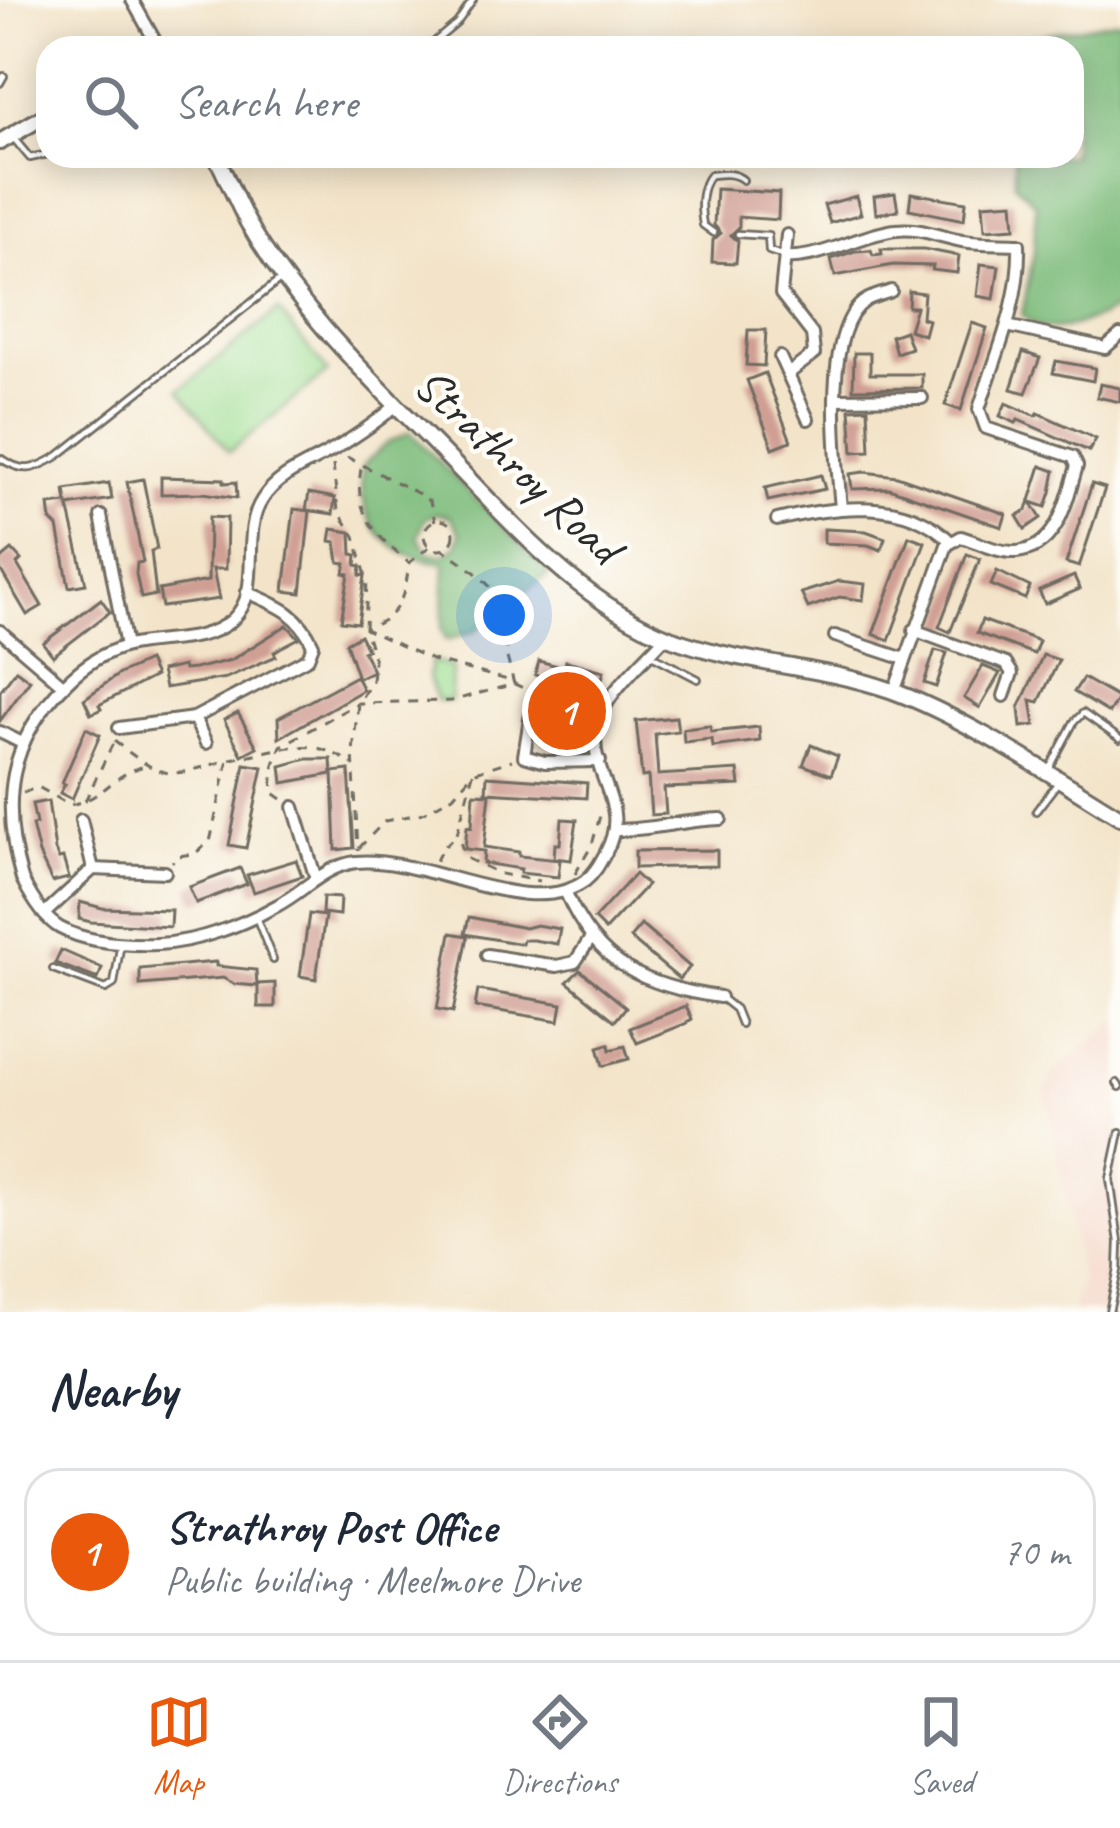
<!DOCTYPE html>
<meta charset="utf-8">
<style>
body{margin:0;font-family:Caveat,sans-serif;background:#f2f2f3;color:#1f2937}
.you{position:absolute;left:504px;top:615px;width:42px;height:42px;margin:-30px;border:9px solid #fff;border-radius:50%;background:#1a73e8;box-shadow:0 0 0 18px #1a73e833}
.badge{display:grid;place-items:center;width:78px;height:78px;border-radius:50%;background:#ea580c;color:#fff;font-size:39px;font-weight:700}
.pin{position:absolute;translate:-50% -50%;border:6px solid #fff;box-shadow:0 3px 12px #0006}
.list{margin:0;padding:0;list-style:none}
h2{display:flex;justify-content:space-between;align-items:center;height:156px;margin:0;padding:0 48px;font-size:51px}
h2 small{font-size:39px;font-weight:400;color:#747a83}
.list li{display:grid;grid-template-columns:78px 1fr auto;gap:36px;align-items:center;box-sizing:border-box;height:168px;margin:0 24px 24px;padding:0 24px;border:3px solid #e0e1e3;border-radius:36px}
.list b{display:block;font-size:45px;white-space:nowrap}
.list p{margin:0;font-size:39px;white-space:nowrap;color:#747a83}
.list em{font-size:39px;font-style:normal;color:#747a83}
.icon{flex:none;width:66px;height:66px;fill:none;stroke:currentColor;stroke-width:2;stroke-linecap:round;stroke-linejoin:round}
.map{position:relative;flex:none;width:1120px;height:1312px;overflow:hidden}
.search{position:absolute;background:#fff;box-shadow:0 6px 30px #0003;left:36px;right:36px;top:36px;height:132px;display:flex;align-items:center;gap:30px;box-sizing:border-box;padding:0 42px;border-radius:36px;color:#747a83;font-size:45px}
.sheet{height:348px;background:#fff}
nav{display:flex;justify-content:space-around;align-items:center;box-sizing:border-box;height:168px;border-top:3px solid #e0e1e3;background:#fff;font-size:33px;color:#747a83}
nav a{display:grid;justify-items:center;gap:6px}
nav .on{color:#ea580c}
.map>svg:first-child{display:block}
</style>
<div class="map">
<svg width="1120" height="1312" viewBox="0 0 1120 1312">
<rect width="100%" height="100%" fill="#fdfcf7"/>
<filter id="ink" filterUnits="userSpaceOnUse"><feTurbulence type="fractalNoise" baseFrequency=".00833" numOctaves="2"/><feDisplacementMap in="SourceGraphic" scale="24" xChannelSelector="R" yChannelSelector="G"/><feConvolveMatrix kernelMatrix="1 2 1 2 8 2 1 2 1" color-interpolation-filters="sRGB"/></filter>
<filter id="wash" filterUnits="userSpaceOnUse"><feTurbulence type="fractalNoise" baseFrequency=".004" numOctaves="4" result="noise"/><feDisplacementMap in="SourceGraphic" scale="48" xChannelSelector="R" yChannelSelector="G"/><feGaussianBlur stdDeviation="2.7" result="paint"/><feColorMatrix in="noise" values="0 0 0 0 0 0 0 0 0 0 0 0 0 0 0 0 0 1.4 0 .05"/><feComposite in="paint" operator="in"/></filter>
<g filter="url(#wash)">
<rect width="100%" height="100%" fill="#f3e4c9"/>
<path fill="#f5d2c3" d="M1120 1019V1312H1073L1082 1280 1045 1092 1055 1071Z"/>
<g fill="#9edd92" stroke="#64845e" stroke-width="3">
<path d="M278 310 328 372 229 452 179 390Z"/>
<path d="M432 660 452 667 451 701H437L428 677Z"/>
</g>
<g fill="#7ebc7c" stroke="#547454" stroke-width="3" fill-rule="evenodd">
<path d="M1120 20V308C1089 320 1049 344 1022 315L1034 252 1036 204 1015 184V156H1072V48L973 47Z"/>
<path d="M410 432 549 574 475 631 447 640 442 631 445 563C388 557 356 525 363 465L386 444ZM437 513 450 516 460 533 456 547 444 555 429 553 418 537 425 519Z"/>
</g>
<g id="blocks">
<g fill="#d09f94">
<path d="M716 189 779 193 778 220 739 217V227L731 235 738 241 736 263 712 262 713 240 721 233 714 225Z"/>
<path d="M895 193 898 210 876 214 874 196Z"/>
<path d="M911 193 966 202 964 220 909 209Z"/>
<path d="M856 196 861 214 830 223 824 205Z"/>
<path d="M1013 202 1015 228 985 230 983 204Z"/>
<path d="M881 249H924L959 256 957 273 932 270 933 266 893 265 835 276 831 259 855 251 871 250 873 255 882 254Z"/>
<path d="M981 264 999 266 994 299 977 296Z"/>
<path d="M909 291 924 293 922 318 928 320 924 335 909 330 916 307H908Z"/>
<path d="M972 323 987 328 961 410 945 405Z"/>
<path d="M748 330H766L764 366 746 365Z"/>
<path d="M905 331 911 348 896 353 891 336Z"/>
<path d="M1023 352 1040 358 1026 393 1011 389Z"/>
<path d="M854 353H870V374H922V388L853 389Z"/>
<path d="M1056 361 1095 368 1093 381 1053 373Z"/>
<path d="M765 373 791 441 773 448 747 380Z"/>
<path d="M1100 384 1120 388V402L1097 397Z"/>
<path d="M1006 403 1036 416 1038 413 1096 439 1089 451 1018 420 1016 423 1000 416Z"/>
<path d="M868 408 870 451 853 452 850 409Z"/>
<path d="M1041 466 1055 471 1051 492 1046 507 1031 502 1041 518 1025 529 1017 516 1027 510Z"/>
<path d="M864 472 897 476 1006 514 1002 527 889 488 852 489 850 474Z"/>
<path d="M821 475 825 489 768 501 765 488Z"/>
<path d="M161 477 224 479V483L236 482 237 498 203 493 161 494Z"/>
<path d="M143 479 157 549 151 551 156 595 141 598 136 574 137 563 143 562 127 482Z"/>
<path d="M109 483 112 499 68 506 86 584 69 587 58 527 51 520 49 505 67 503 65 490Z"/>
<path d="M1092 484 1105 488 1079 567 1066 563Z"/>
<path d="M309 493 335 498 333 514 306 510Z"/>
<path d="M294 509 310 511 301 593 284 591Z"/>
<path d="M209 517 227 518 226 569H213L219 599 162 607 159 590 208 581Z"/>
<path d="M332 529 351 532 352 554 357 555 356 565 361 566 360 575 365 576 358 623 341 621 349 574 344 573 346 563 339 562 336 542 330 541Z"/>
<path d="M824 529 866 531 885 538 881 550 868 545 824 543Z"/>
<path d="M909 536 925 542 889 640 873 634Z"/>
<path d="M12 550 21 560 17 564 42 606 27 615 0 569V560Z"/>
<path d="M967 554 980 559 950 632 939 627Z"/>
<path d="M997 571 1030 587 1025 599 991 585Z"/>
<path d="M1074 576 1080 589 1045 604 1039 591Z"/>
<path d="M839 581 865 584 863 600 839 597 808 608 801 593Z"/>
<path d="M101 599 110 612 53 656 43 643Z"/>
<path d="M982 620 1039 641 1034 654 977 633Z"/>
<path d="M287 625 299 638 280 648 274 652 276 656 226 678 165 688 161 671 183 666 184 670 194 669 231 660Z"/>
<path d="M360 635 367 649 363 651 373 671 358 678 346 643Z"/>
<path d="M935 650 947 653 936 687 924 683Z"/>
<path d="M1043 655 1059 660 1039 702 1031 700 1035 725 1021 727 1019 708Z"/>
<path d="M148 661 155 676 99 705 101 709 91 714 84 699 119 674Z"/>
<path d="M539 661 565 668 566 661 604 671 600 686 562 676 561 682 535 675Z"/>
<path d="M983 666 1000 673 980 708 964 698Z"/>
<path d="M16 670 30 680 0 721V691Z"/>
<path d="M356 676 363 690 279 738 278 718Z"/>
<path d="M1083 678 1118 698 1109 713 1074 692Z"/>
<path d="M555 701 575 708 564 741 551 736 557 718 550 716Z"/>
<path d="M238 713 257 747 242 755 224 720Z"/>
<path d="M676 717 678 731 655 734 658 775 738 770 740 785 664 788 666 814 651 815 648 776 642 777 636 721Z"/>
<path d="M710 726 711 732 759 727 760 741 713 747 712 739 684 742 683 729Z"/>
<path d="M86 728 100 735 72 799 60 793 65 784 62 783Z"/>
<path d="M811 745 838 756 831 775 803 765Z"/>
<path d="M307 759H331L332 774 283 783 281 766Z"/>
<path d="M245 764 263 767 246 848 229 845Z"/>
<path d="M349 770 354 848 336 850 333 772Z"/>
<path d="M487 776 587 783 586 798 486 792Z"/>
<path d="M474 793 490 794 484 847 519 852V856L560 860 558 877 520 873 521 869 483 863 484 851 465 849 467 826 472 827Z"/>
<path d="M48 801 55 850 59 859 63 858 69 878 52 882 39 854 32 825 36 824 32 804Z"/>
<path d="M562 819 577 820 571 860 554 858 555 844H560Z"/>
<path d="M717 850V866L635 868V851Z"/>
<path d="M296 860 302 876 254 892 247 875Z"/>
<path d="M240 868 247 884 196 903 189 887Z"/>
<path d="M635 874 647 885 605 930 594 919Z"/>
<path d="M323 897 340 898 339 915 322 913Z"/>
<path d="M80 902 102 908 171 910 170 927 91 922 79 919Z"/>
<path d="M309 914 325 916 316 979 300 976Z"/>
<path d="M469 917 525 928 536 925 560 929 557 944 533 940H523L522 944 465 934Z"/>
<path d="M641 925 690 967 679 979 630 938Z"/>
<path d="M451 933 468 936 453 1012 437 1009Z"/>
<path d="M61 950 102 968 98 979 55 963Z"/>
<path d="M216 962V966L256 970 257 986 234 984 223 978 140 985V969Z"/>
<path d="M580 970 626 1007 615 1021 567 982Z"/>
<path d="M275 983V1007H258V984Z"/>
<path d="M478 990 562 1004 559 1021 475 1007Z"/>
<path d="M686 1006 692 1019 685 1024 637 1043 630 1028Z"/>
<path d="M609 1044 610 1050 625 1046 629 1059 603 1066 598 1047Z"/>
</g>
</g>
</g>
<g filter="url(#ink)">
<use href="#blocks" fill-opacity="0" stroke="#716c62" stroke-width="3"/>
<g fill="none" stroke-linecap="round" stroke-linejoin="round">
<defs>
<g id="service">
<path d="M427 48 457 23 473 0"/>
<path d="M0 83 4 76"/>
<path d="M15 140 30 158 48 154"/>
<path d="M80 156C94 165 123 165 136 156"/>
<path d="M714 233 703 225C700 208 699 189 710 175 722 174 734 172 743 180"/>
<path d="M738 234 768 236 769 251 784 256"/>
<path d="M0 458C24 474 34 470 58 456L280 280"/>
<path d="M650 654 698 679"/>
<path d="M1048 771 1074 722 1083 713 1120 739"/>
<path d="M1036 811 1059 781"/>
<path d="M256 917 273 960"/>
<path d="M53 969 106 989 114 984 120 948"/>
<path d="M720 997 735 1009 741 1024"/>
<path d="M1117 1083 1120 1087"/>
<path d="M1109 1312 1118 1270 1119 1242 1110 1179 1120 1132"/>
</g>
<g id="minor">
<path d="M132 0 159 48"/>
<path d="M787 235 781 294 812 334 814 354 788 374"/>
<path d="M785 257C819 260 860 234 896 230 920 227 939 237 962 241 980 244 1001 243 1019 244 1021 302 996 354 979 409L986 428 1073 457 1077 466C1067 498 1059 549 1016 552 998 553 978 542 961 537L947 545 894 692"/>
<path d="M1007 326 1105 348 1120 335"/>
<path d="M780 357 808 419"/>
<path d="M837 399 922 398"/>
<path d="M394 407C376 423 356 436 335 449 310 464 279 473 262 500 239 535 265 590 232 620 205 644 160 638 127 646 104 652 83 666 66 683 8 740 0 803 22 879 30 895 44 919 60 928 88 943 128 945 158 944 198 942 243 925 278 905 304 891 325 866 356 862 424 855 529 922 585 881 595 873 600 863 606 852 630 807 595 782 595 739 595 701 642 663 665 637"/>
<path d="M841 508C837 462 821 330 865 301 872 296 884 294 891 291"/>
<path d="M101 516 126 646"/>
<path d="M777 520C833 506 906 496 950 541"/>
<path d="M914 630 1006 664 1012 673 1004 696"/>
<path d="M0 631 63 685"/>
<path d="M835 636 905 659"/>
<path d="M539 696 530 718 524 756 545 762 600 761"/>
<path d="M194 718 206 743"/>
<path d="M119 728 194 718 308 658 313 645C299 613 279 606 247 592"/>
<path d="M0 732 20 742"/>
<path d="M294 807 316 879"/>
<path d="M81 820 93 869"/>
<path d="M616 830C652 830 685 820 721 819"/>
<path d="M566 893C597 965 646 987 720 997"/>
<path d="M44 914 93 869 165 872"/>
<path d="M487 955 557 966 575 962 591 938"/>
</g>
<g id="tertiary">
<path d="M0 142 48 114"/>
<path d="M216 156C227 178 236 200 247 221 301 317 384 391 459 469 520 532 585 605 670 638 741 665 818 665 890 690 963 716 1053 776 1120 817"/>
</g>
</defs>
<use href="#service" stroke="#716c62" stroke-width="10"/>
<use href="#minor" stroke="#716c62" stroke-width="16"/>
<use href="#tertiary" stroke="#716c62" stroke-width="20"/>
<g stroke="#716c62" stroke-width="3" stroke-dasharray="9 9" stroke-linecap="butt">
<path d="M347 457 423 496 430 502 435 521"/>
<path d="M333 465 338 511 355 536 367 580 365 629 374 659 372 681 358 703 353 752 358 850"/>
<path d="M361 469C353 514 377 537 409 563"/>
<circle cx="439" cy="535" r="15"/>
<path d="M429 547 409 563C405 598 399 617 365 629L432 660 504 679 532 692"/>
<path d="M114 741C168 782 165 778 228 760L210 842 194 854 177 856 172 862"/>
<path d="M230 759C278 752 306 732 352 764"/>
<path d="M473 773 457 834 466 858 501 874 539 881"/>
<path d="M23 793 38 787 70 805C106 798 109 776 144 766"/>
<path d="M282 799 272 792 274 764 281 746 358 703 451 701 514 684 505 650C508 641 516 631 513 621 508 598 464 560 443 550"/>
<path d="M85 801 115 739"/>
<path d="M359 848 385 821 423 813 453 796 473 773 512 760"/>
<path d="M436 861 441 850 455 836"/>
<path d="M575 874 592 845 601 812"/>
</g>
<use href="#service" stroke="#fff" stroke-width="4.5"/>
<use href="#minor" stroke="#fff" stroke-width="10"/>
<use href="#tertiary" stroke="#fff" stroke-width="14"/>
</g>
</g>
<g text-anchor="middle" dominant-baseline="central" stroke-width="9" stroke-linejoin="round" paint-order="stroke">
<g font-size="48" fill="#2b2b2b" stroke="#fdfcf7">
<text transform="translate(518 465) rotate(43)">Strathroy Road</text>
</g>
</g>
</svg>
<div class="you"></div>
<div class="pin badge" style="left:567px;top:711px">1</div>
<div class="search"><svg class="icon" aria-label="search" viewBox="0 0 24 24"><circle cx="10" cy="10" r="6"/><path d="M15 15l6 6"/></svg>Search here</div>
</div>
<section class="sheet">
<h2>Nearby<small></small></h2>
<ul class="list">
<li><span class="badge">1</span><div><b>Strathroy Post Office</b><p>Public building · Meelmore Drive</p></div><em>70 m</em></li>
</ul>
</section>
<nav>
<a class="on"><svg class="icon" aria-label="map" viewBox="0 0 24 24"><path d="M3 6l6-2 6 2 6-2v14l-6 2-6-2-6 2zM9 4v14M15 6v14"/></svg>Map</a>
<a><svg class="icon" aria-label="directions" viewBox="0 0 24 24"><path d="M12 3l9 9-9 9-9-9zM9 14v-3h6M13 9l2 2-2 2"/></svg>Directions</a>
<a><svg class="icon" aria-label="saved" viewBox="0 0 24 24"><path d="M7 4h10v16l-5-4-5 4z"/></svg>Saved</a>
</nav>
